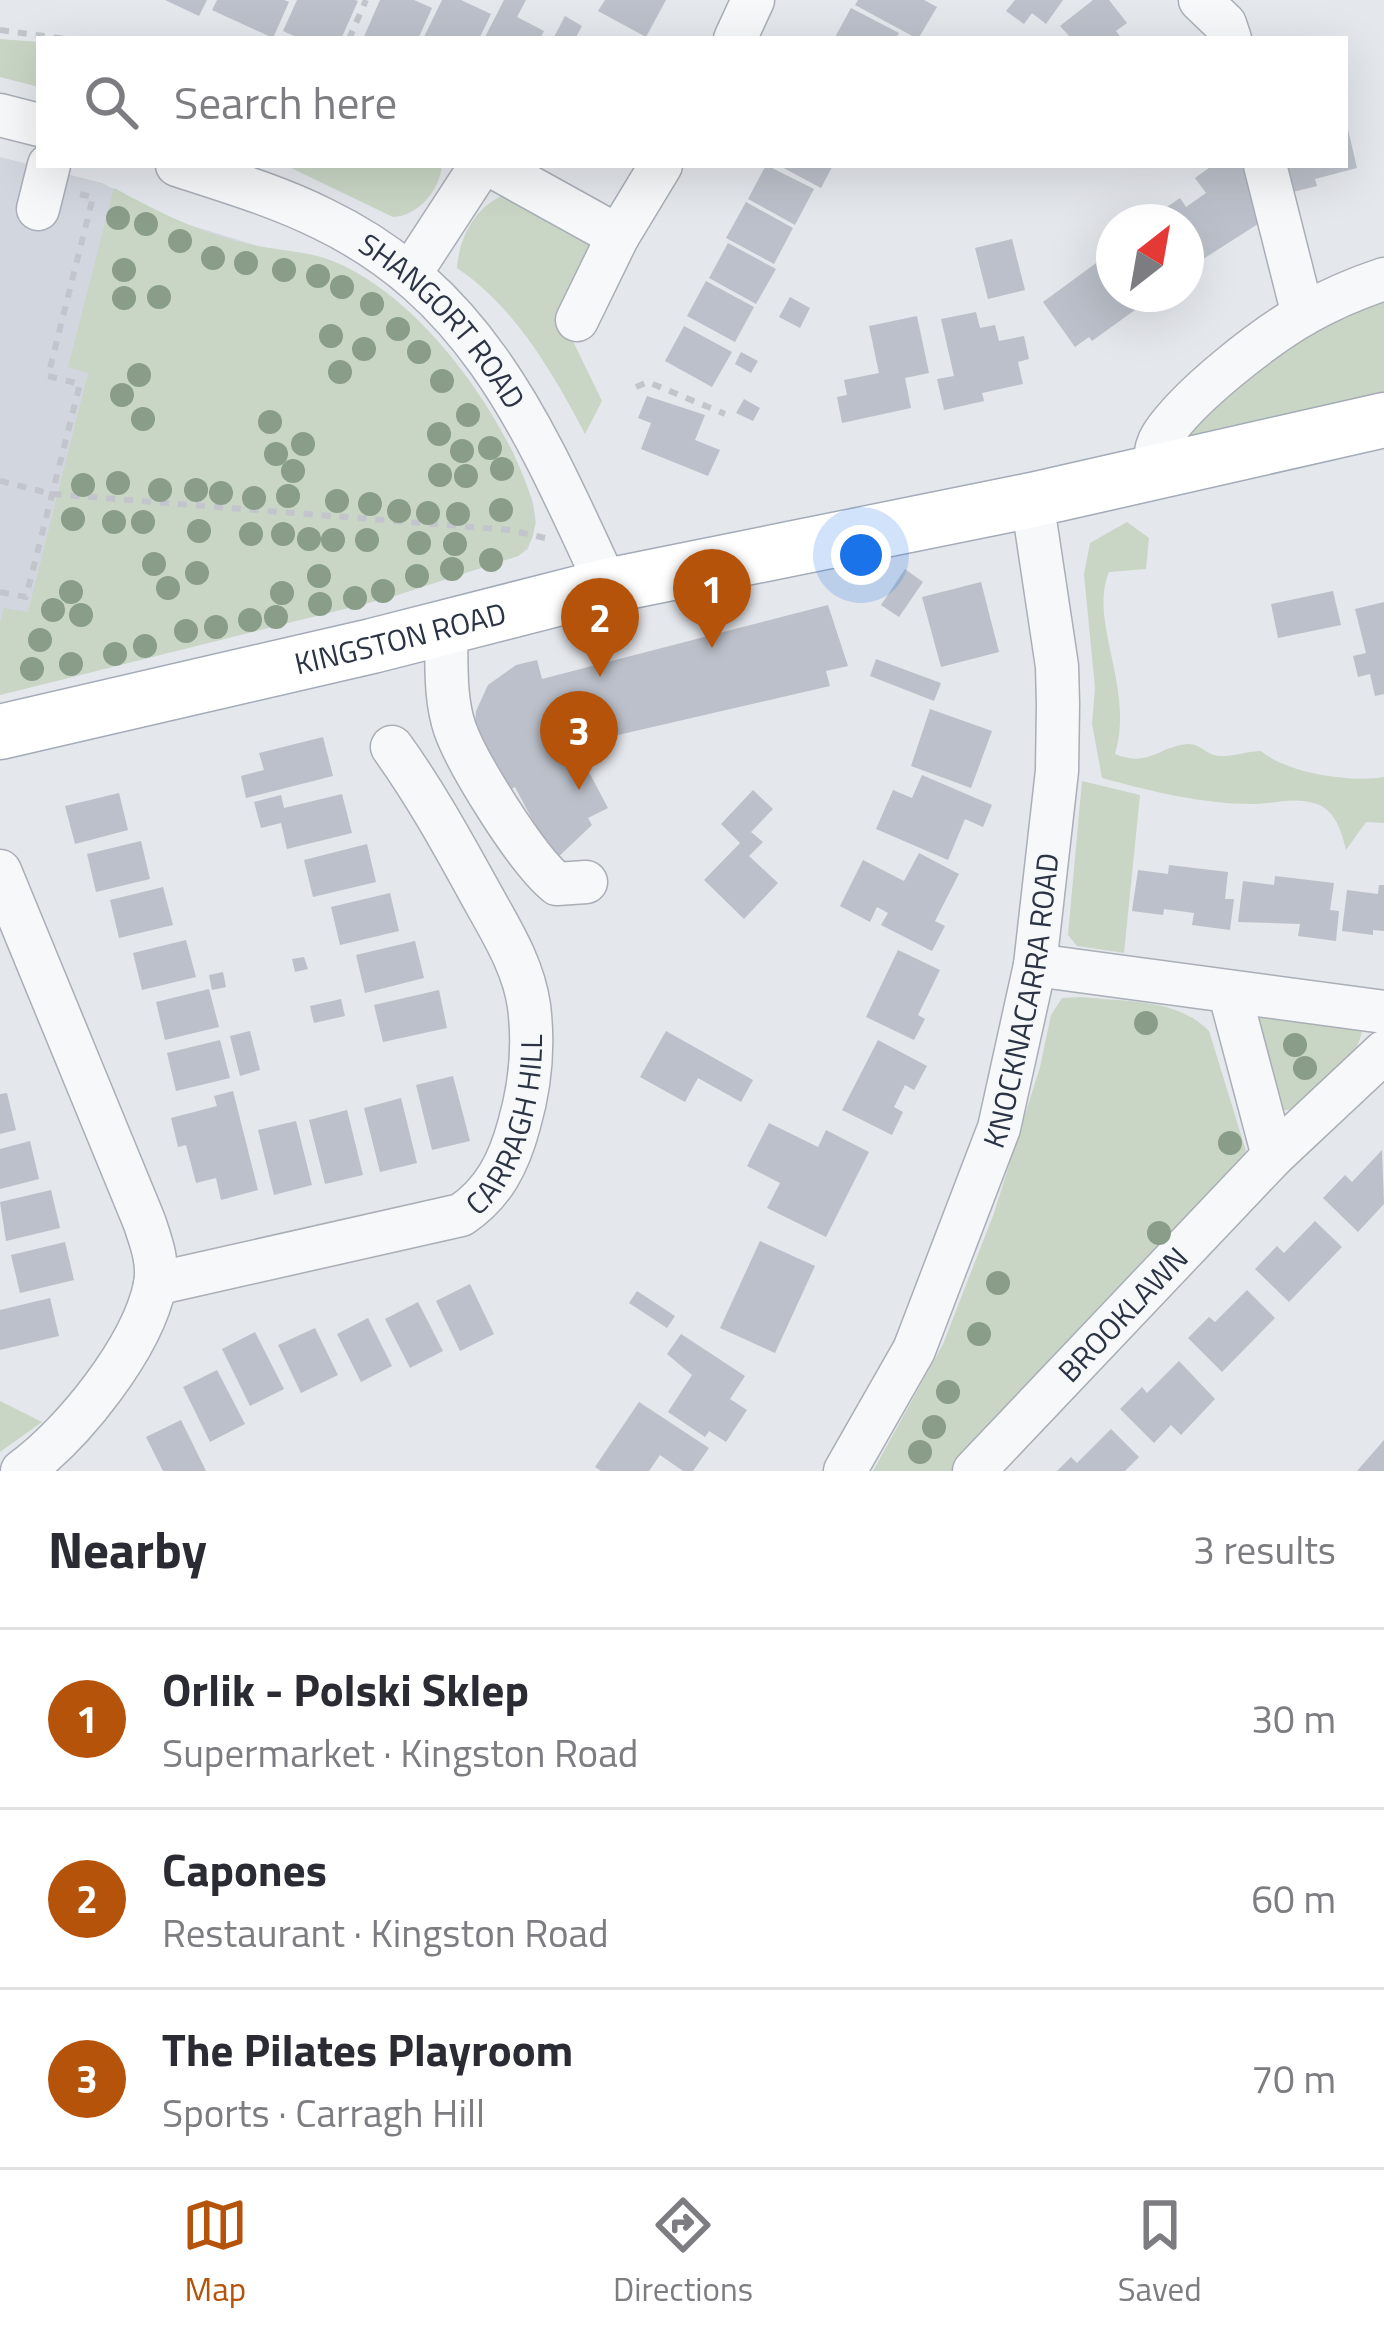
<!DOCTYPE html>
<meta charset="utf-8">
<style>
body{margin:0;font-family:"Titillium Web",sans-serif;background:#f7f7f7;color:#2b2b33}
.compass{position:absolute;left:1096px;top:204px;width:108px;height:108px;border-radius:50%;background:#fff;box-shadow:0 12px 48px #0002;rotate:31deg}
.you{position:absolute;left:861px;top:555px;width:42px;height:42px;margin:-30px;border:9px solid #fff;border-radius:50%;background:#1a73e8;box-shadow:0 0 0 18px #1a73e833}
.badge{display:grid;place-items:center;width:78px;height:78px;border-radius:50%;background:#b45309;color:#fff;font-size:39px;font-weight:700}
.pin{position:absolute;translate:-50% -99px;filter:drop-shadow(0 3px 6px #0008)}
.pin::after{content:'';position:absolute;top:63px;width:42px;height:36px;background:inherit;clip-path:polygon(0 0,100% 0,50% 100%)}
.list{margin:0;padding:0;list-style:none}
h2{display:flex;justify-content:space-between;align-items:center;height:156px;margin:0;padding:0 48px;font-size:51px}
h2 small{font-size:39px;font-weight:400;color:#7c7c81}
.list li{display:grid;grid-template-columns:78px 1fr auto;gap:36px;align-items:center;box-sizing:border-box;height:180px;padding:0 48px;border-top:3px solid #e1e1e2}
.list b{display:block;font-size:45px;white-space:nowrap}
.list p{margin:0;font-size:39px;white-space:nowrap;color:#7c7c81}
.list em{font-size:39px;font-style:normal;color:#7c7c81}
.icon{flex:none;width:66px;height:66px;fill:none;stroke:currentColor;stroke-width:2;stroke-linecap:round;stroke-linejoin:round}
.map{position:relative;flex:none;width:1384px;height:1471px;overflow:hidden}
.search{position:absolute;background:#fff;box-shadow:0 12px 48px #0002;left:36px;right:36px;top:36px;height:132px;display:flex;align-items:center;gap:30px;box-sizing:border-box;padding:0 42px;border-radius:0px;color:#7c7c81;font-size:45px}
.sheet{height:696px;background:#fff}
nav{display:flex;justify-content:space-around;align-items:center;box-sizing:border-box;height:168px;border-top:3px solid #e1e1e2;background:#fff;font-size:33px;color:#7c7c81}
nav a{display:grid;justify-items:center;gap:6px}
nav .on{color:#b45309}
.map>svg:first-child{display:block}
</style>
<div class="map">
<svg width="1384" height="1471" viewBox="0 0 1384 1471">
<rect width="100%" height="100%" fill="#e4e7ec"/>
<path fill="#d2d6de" d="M0 157 102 183 180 222 258 246 329 260 369 281 434 338 490 412 513 452 533 502 536 523 528 549 518 556 388 598 0 695Z"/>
<g fill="#c9d6c5">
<path d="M0 39 39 42V87L0 77Z"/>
<path d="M285 165H442C440 190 418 216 393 217Z"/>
<path d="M114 188C160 213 206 236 258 246 282 251 306 251 330 260 412 291 489 394 522 473 533 500 546 536 518 556L388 598 0 695V623L4 608 28 612 88 373 68 367Z"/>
<path d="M502 196 513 198 589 245 568 331 602 401 585 434C553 373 515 307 457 268 459 239 474 208 502 196Z"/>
<path d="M1384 296V393L1192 441 1186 439V427L1288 342Z"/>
<path d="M1127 522 1149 538 1146 569 1109 572C1088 621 1135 688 1115 754 1149 768 1159 746 1188 744 1200 744 1204 752 1214 755 1226 759 1248 751 1261 751 1286 773 1351 783 1384 777V823L1366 822 1346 850C1342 833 1336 811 1317 804 1293 796 1275 804 1252 804 1202 804 1150 791 1102 778L1092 724 1095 688 1084 574 1090 543Z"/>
<path d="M1082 781 1140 795 1124 953 1077 946 1068 935Z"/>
<path d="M1082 997C1125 1002 1177 998 1209 1031L1246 1151 1231 1179 951 1471H873L943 1344 994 1213 1040 1067 1051 1015 1062 998Z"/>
<path d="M1252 1014 1362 1028C1361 1060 1315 1088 1293 1109L1280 1111Z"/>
<path d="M0 1401 42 1422 0 1452Z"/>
</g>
<g fill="#bbc0ca">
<path d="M165 0H207L199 16Z"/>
<path d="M217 0H284L289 2 273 38 212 10Z"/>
<path d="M297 0H355L358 1 341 39H301L283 31Z"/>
<path d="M380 0H414L432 8 418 39H363Z"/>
<path d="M442 0H461L491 14 479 39H423Z"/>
<path d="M504 0H526L517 17 544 31 540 39H484Z"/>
<path d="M605 0H666L646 37 598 11Z"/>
<path d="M858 0H924L937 7 918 39 855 5Z"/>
<path d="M1015 0H1063L1046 24 1032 13 1024 24 1006 11Z"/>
<path d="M1093 0H1109L1127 23 1116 31 1122 39H1065L1069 36 1060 26Z"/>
<path d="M851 8 899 33 896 39H834Z"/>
<path d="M565 16 582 26 575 39H553Z"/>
<path d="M1347 125 1357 168 1315 179 1317 186 1289 193 1281 165H1345Z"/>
<path d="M766 165 814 189 795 225 748 199Z"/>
<path d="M778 165H833L821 188Z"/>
<path d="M1213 165H1243L1261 222 1186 270V222H1145L1180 198 1186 207 1206 193 1195 178Z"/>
<path d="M746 202 793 228 774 264 726 238Z"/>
<path d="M1012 239 1025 290 988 299 975 248Z"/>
<path d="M728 243 776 269 756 304 709 278Z"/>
<path d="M1114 250V294H1129L1139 307 1092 341 1089 337 1075 347 1043 302Z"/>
<path d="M706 281 754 307 735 342 687 316Z"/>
<path d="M790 297 810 308 800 328 779 317Z"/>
<path d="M976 312 980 328 995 325 999 341 1024 336 1029 359 1018 362 1023 384 982 393 984 401 944 410 937 379 954 376 941 319Z"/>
<path d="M917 316 929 373 905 378 911 408 842 423 837 397 847 395 844 380 879 373 869 326Z"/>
<path d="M684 326 732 352 712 387 665 361Z"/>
<path d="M741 352 758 361 751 373 735 364Z"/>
<path d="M647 396 705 415 695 440 720 450 708 476 641 449 651 423 638 418Z"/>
<path d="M744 399 760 408 753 421 736 413Z"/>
<path d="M905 569 923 582 899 617 881 605Z"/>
<path d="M981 582 999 652 941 667 922 597Z"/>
<path d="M1333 591 1341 625 1278 638 1271 604Z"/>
<path d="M1384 602V694L1375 696 1370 674 1358 677 1353 656 1366 653 1355 609Z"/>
<path d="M828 605 848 666 826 671 830 686 592 741 582 759 608 808 588 818 592 825 554 861 515 787 505 792 475 726 476 711 488 685 516 665 537 660 542 679Z"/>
<path d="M876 659 941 683 934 701 870 676Z"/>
<path d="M930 709 992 731 971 788 911 766Z"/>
<path d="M323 737 333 776 246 798 241 776 264 770 259 753Z"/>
<path d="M922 775 992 805 983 827 965 819 948 860 876 829 893 790 912 798Z"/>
<path d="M753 790 773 809 751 832 763 842 749 856 778 883 744 919 704 880 740 843 721 824Z"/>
<path d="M119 793 128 830 75 844 65 806Z"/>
<path d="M342 794 352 833 287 849 281 823 261 828 254 802 281 795 284 808Z"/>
<path d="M141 841 150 879 96 892 87 854Z"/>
<path d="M367 844 376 882 313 897 304 860Z"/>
<path d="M919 853 959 874 935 921 945 926 932 951 881 925 888 913 877 907 870 922 840 906 863 860 904 881Z"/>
<path d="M1169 865 1228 872 1225 899H1234L1230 930 1192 925 1194 913 1164 909 1163 915 1132 911 1138 870 1168 874Z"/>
<path d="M1275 876 1334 883 1330 910 1339 911 1336 941 1298 936 1300 924 1238 922 1243 881 1274 885Z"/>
<path d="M1379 885H1384V931L1373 930V935L1342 931 1347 890 1378 894Z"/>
<path d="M163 887 173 925 119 938 110 900Z"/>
<path d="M390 893 399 931 340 945 331 907Z"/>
<path d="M186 940 196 977 142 990 133 953Z"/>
<path d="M415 941 424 978 365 993 356 955Z"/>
<path d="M898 950 940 970 918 1015 925 1019 914 1040 866 1017Z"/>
<path d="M304 957 308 969 295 972 292 959Z"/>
<path d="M223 972 226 987 212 990 209 975Z"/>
<path d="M209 989 219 1027 165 1040 156 1002Z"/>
<path d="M439 990 447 1028 383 1042 374 1005Z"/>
<path d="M341 999 345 1016 314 1023 310 1006Z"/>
<path d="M250 1031 260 1070 240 1076 230 1036Z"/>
<path d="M666 1031 753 1080 741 1102 698 1078 685 1102 640 1077Z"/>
<path d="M220 1040 230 1078 176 1091 167 1053Z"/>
<path d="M878 1040 927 1066 914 1090 905 1085 894 1107 903 1112 892 1135 842 1110Z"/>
<path d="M453 1076 470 1141 432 1150 416 1085Z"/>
<path d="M233 1091 258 1190 221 1200 216 1178 196 1183 186 1145 178 1147 171 1118 217 1106 214 1096Z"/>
<path d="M7 1093 16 1130 0 1134V1094Z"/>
<path d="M401 1098 417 1163 380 1172 364 1108Z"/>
<path d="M347 1110 363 1175 325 1184 309 1120Z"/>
<path d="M296 1121 312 1185 274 1195 258 1130Z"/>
<path d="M769 1123 818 1147 826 1130 869 1152 826 1237 767 1208 780 1183 747 1166Z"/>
<path d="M30 1141 39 1179 0 1189V1149Z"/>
<path d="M1382 1150 1384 1204 1358 1232 1323 1198 1345 1175 1352 1182Z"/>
<path d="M51 1190 60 1228 6 1241 0 1202Z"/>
<path d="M1315 1221 1342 1247 1289 1302 1255 1269 1277 1246 1284 1253Z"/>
<path d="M760 1241 815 1266 775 1353 720 1328Z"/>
<path d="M65 1242 74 1280 20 1293 11 1255Z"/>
<path d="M470 1284 494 1334 460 1351 436 1301Z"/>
<path d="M1247 1290 1275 1318 1222 1372 1188 1338 1209 1317 1215 1322Z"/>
<path d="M637 1291 675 1316 667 1328 629 1303Z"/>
<path d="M50 1298 59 1336 0 1350V1310Z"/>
<path d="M418 1302 443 1351 410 1368 385 1319Z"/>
<path d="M368 1318 392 1366 361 1382 337 1334Z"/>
<path d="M315 1328 338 1375 301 1393 278 1345Z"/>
<path d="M255 1332 284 1389 250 1406 222 1349Z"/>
<path d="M681 1334 745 1376 730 1399 747 1410 726 1442 709 1431 705 1437 668 1412 692 1375 667 1354Z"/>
<path d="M1179 1361 1215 1399 1181 1435 1171 1425 1154 1443 1120 1409 1142 1387 1147 1393Z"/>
<path d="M217 1370 245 1424 210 1442 183 1387Z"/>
<path d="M639 1402 709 1448 693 1471H683L660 1455 649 1471H601L595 1467Z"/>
<path d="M181 1420 206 1471H163L146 1437Z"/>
<path d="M1111 1429 1139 1457 1125 1471H1057L1071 1457 1077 1463Z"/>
<path d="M1384 1440V1471H1357Z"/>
</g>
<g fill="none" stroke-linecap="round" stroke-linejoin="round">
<defs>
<g id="minor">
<path d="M1200 0 1225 24 1230 39"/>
<path d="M735 39 753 0"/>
<path d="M0 115 39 125"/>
<path id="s1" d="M177 165C226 181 277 196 323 219 481 295 537 436 607 586"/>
<path d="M490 165 618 236"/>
<path d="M1265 165 1303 315"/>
<path d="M38 209 49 165"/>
<path d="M410 274 481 165"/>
<path d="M577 320 618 236 661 165"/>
<path d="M1156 472C1154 459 1155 447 1162 436 1188 396 1264 337 1306 313 1331 299 1357 288 1384 279"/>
<path d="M446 627C447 660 444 697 455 729 468 765 527 860 557 884L586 882"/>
<path d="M0 871 144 1221C151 1242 159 1262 155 1285 142 1348 73 1434 22 1471"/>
<path d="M1035 965 1384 1012"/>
<path d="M1230 994 1273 1156"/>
<path id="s2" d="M155 1284 461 1215C494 1193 509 1162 519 1125 530 1087 534 1045 529 1006 523 963 498 926 478 889 451 840 425 793 392 747"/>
<path id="s3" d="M845 1471 914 1350 999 1128 1035 965 1057 771 1058 704 1057 666 1032 500"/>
<path id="s4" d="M974 1471 1273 1156 1384 1052"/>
</g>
<g id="major">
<path id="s5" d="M0 732 372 646 607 586 1032 500 1384 420"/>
</g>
</defs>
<use href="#minor" stroke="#a9aeb7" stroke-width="45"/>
<use href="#major" stroke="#a3abb8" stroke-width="57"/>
<g stroke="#c2c5cb" stroke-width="6" stroke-dasharray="9 9" stroke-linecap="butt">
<path d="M0 30 66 39"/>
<path d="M349 39 366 0"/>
<path d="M636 387 648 382 725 414"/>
<path d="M0 481 52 494 510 530 545 538"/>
<path d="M0 592 26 597 80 384 48 376 93 197 79 194"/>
</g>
<use href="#minor" stroke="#f7f8fa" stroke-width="42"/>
<use href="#major" stroke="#fff" stroke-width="54"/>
</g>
<g fill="#899d89">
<circle cx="118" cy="218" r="12"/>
<circle cx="146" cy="224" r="12"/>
<circle cx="180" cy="241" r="12"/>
<circle cx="213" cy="258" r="12"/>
<circle cx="246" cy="263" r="12"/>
<circle cx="124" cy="270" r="12"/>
<circle cx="284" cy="270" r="12"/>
<circle cx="318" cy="276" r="12"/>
<circle cx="342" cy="287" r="12"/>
<circle cx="159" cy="297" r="12"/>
<circle cx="124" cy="298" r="12"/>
<circle cx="372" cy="304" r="12"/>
<circle cx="398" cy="329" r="12"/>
<circle cx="331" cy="336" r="12"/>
<circle cx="364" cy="349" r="12"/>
<circle cx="419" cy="352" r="12"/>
<circle cx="340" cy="372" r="12"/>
<circle cx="139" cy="375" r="12"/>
<circle cx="442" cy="381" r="12"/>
<circle cx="122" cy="395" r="12"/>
<circle cx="468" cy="415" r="12"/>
<circle cx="143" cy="419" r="12"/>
<circle cx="270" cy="422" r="12"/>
<circle cx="439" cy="434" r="12"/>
<circle cx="303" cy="444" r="12"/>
<circle cx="490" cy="448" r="12"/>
<circle cx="462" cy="451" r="12"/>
<circle cx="276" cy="454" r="12"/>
<circle cx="502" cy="469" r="12"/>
<circle cx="293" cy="471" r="12"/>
<circle cx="440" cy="475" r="12"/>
<circle cx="466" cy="476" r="12"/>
<circle cx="118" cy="483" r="12"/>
<circle cx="83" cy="485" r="12"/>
<circle cx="160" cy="490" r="12"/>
<circle cx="196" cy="490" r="12"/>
<circle cx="221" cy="493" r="12"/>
<circle cx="288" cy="496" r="12"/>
<circle cx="254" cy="498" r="12"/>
<circle cx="337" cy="501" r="12"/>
<circle cx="370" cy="504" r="12"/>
<circle cx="501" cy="510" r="12"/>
<circle cx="399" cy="511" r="12"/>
<circle cx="428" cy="513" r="12"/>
<circle cx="458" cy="514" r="12"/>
<circle cx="73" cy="519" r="12"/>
<circle cx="114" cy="522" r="12"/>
<circle cx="143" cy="522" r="12"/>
<circle cx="199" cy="531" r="12"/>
<circle cx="251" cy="534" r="12"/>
<circle cx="283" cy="534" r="12"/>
<circle cx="309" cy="539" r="12"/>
<circle cx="333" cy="540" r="12"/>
<circle cx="367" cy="540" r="12"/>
<circle cx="419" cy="543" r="12"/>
<circle cx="455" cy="544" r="12"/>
<circle cx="491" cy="560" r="12"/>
<circle cx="154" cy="564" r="12"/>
<circle cx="452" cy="569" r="12"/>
<circle cx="197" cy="573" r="12"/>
<circle cx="319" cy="576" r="12"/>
<circle cx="417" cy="576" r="12"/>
<circle cx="168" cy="588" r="12"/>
<circle cx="383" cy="591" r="12"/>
<circle cx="71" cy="592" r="12"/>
<circle cx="282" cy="593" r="12"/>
<circle cx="355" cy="598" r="12"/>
<circle cx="320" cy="604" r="12"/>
<circle cx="53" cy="610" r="12"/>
<circle cx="81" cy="615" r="12"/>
<circle cx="276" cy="617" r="12"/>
<circle cx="250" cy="620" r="12"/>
<circle cx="216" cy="627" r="12"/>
<circle cx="186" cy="631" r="12"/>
<circle cx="40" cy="640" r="12"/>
<circle cx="145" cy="646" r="12"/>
<circle cx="115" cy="654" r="12"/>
<circle cx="71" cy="664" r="12"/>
<circle cx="32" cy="669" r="12"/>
<circle cx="1146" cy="1023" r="12"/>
<circle cx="1295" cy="1045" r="12"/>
<circle cx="1305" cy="1068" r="12"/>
<circle cx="1230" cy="1143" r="12"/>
<circle cx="1159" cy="1233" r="12"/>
<circle cx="998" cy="1283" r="12"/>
<circle cx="979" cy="1334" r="12"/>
<circle cx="948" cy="1392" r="12"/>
<circle cx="934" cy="1427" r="12"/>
<circle cx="920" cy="1452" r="12"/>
</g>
<g text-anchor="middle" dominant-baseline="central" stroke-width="10" stroke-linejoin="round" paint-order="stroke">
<g font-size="30" fill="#2b3445" stroke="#f4f6f9">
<text stroke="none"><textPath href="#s1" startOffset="315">SHANGORT ROAD</textPath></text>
<text stroke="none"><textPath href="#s5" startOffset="411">KINGSTON ROAD</textPath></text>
<text stroke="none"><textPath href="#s3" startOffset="507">KNOCKNACARRA ROAD</textPath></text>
<text stroke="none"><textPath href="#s2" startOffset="420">CARRAGH HILL</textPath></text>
<text stroke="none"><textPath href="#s4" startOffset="216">BROOKLAWN</textPath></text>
</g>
</g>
</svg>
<svg class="compass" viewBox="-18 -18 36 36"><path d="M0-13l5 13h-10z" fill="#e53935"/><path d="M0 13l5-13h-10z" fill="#7c7c81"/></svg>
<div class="you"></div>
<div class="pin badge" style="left:712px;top:648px">1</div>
<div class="pin badge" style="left:600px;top:677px">2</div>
<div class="pin badge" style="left:579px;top:790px">3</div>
<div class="search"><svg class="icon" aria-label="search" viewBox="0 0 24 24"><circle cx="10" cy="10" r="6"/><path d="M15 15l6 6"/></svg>Search here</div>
</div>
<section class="sheet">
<h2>Nearby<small>3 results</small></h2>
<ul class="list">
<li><span class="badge">1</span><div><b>Orlik - Polski Sklep</b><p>Supermarket · Kingston Road</p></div><em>30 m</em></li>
<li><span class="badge">2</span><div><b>Capones</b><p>Restaurant · Kingston Road</p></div><em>60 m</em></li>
<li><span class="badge">3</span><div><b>The Pilates Playroom</b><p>Sports · Carragh Hill</p></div><em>70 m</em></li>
</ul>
</section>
<nav>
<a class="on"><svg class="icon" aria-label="map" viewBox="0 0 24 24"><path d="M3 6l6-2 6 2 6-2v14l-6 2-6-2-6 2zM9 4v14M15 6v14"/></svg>Map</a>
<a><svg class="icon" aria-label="directions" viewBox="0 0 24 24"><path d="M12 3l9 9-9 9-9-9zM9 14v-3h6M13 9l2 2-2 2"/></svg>Directions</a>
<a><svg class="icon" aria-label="saved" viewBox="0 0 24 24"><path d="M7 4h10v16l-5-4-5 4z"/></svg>Saved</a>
</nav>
